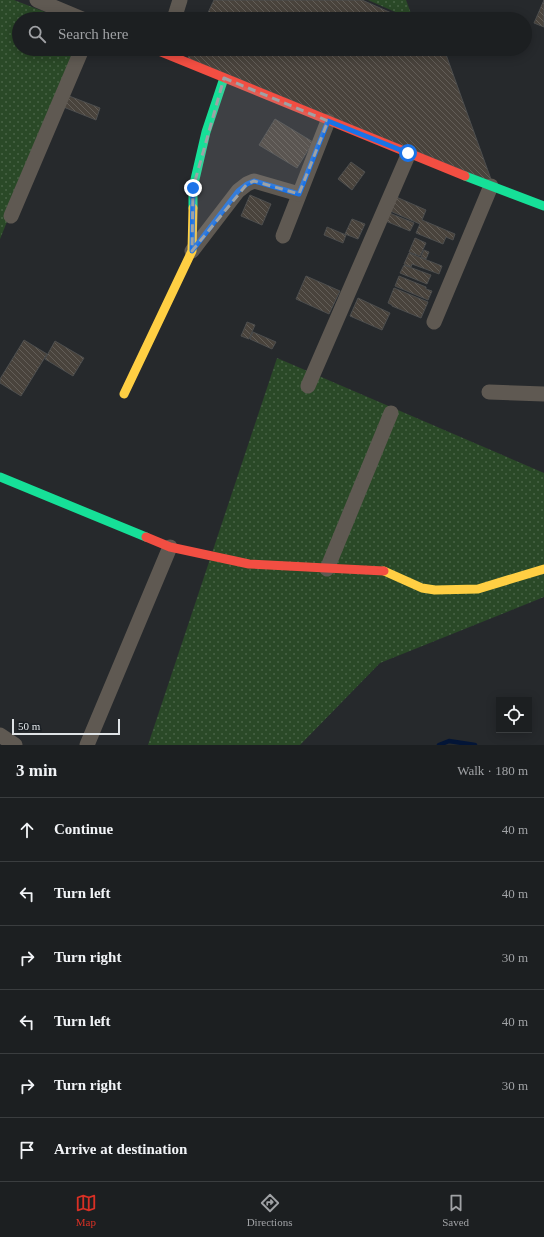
<!DOCTYPE html>
<meta charset="utf-8">
<style>
body{margin:0;font-family:Georgia,serif;background:#25272a;color:#f1f3f6}
.controls{position:absolute;right:12px;bottom:12px;display:grid;overflow:hidden;border-radius:0px;box-shadow:0 2px 10px #0003}
.controls button{width:36px;height:36px;display:grid;place-items:center;padding:0;border:0;border-bottom:1px solid #3a3d3f;background:#1c1f21;color:#f1f3f6;font:20px sans-serif}
.scale{position:absolute;left:12px;bottom:10px;width:108px;box-sizing:border-box;padding-left:4px;border:2px solid #dfe3e6;border-top:0;font-size:11px;line-height:14px;white-space:nowrap;color:#dfe3e6;-webkit-text-stroke:3px #1a1f24;paint-order:stroke}
.stop{position:absolute;width:12px;height:12px;margin:-9px;border:3px solid #1a73e8;border-radius:50%;background:#fff}
.stop.end{background:#1a73e8;border-color:#fff;box-shadow:0 1px 4px #0008}
.list{margin:0;padding:0;list-style:none}
h2{display:flex;justify-content:space-between;align-items:center;height:52px;margin:0;padding:0 16px;font-size:17px}
h2 small{font-size:13px;font-weight:400;color:#a0a2a5}
.list li{display:grid;grid-template-columns:26px 1fr auto;gap:12px;align-items:center;box-sizing:border-box;height:64px;padding:0 16px;border-top:1px solid #3a3d3f}
.list b{display:block;font-size:15px;white-space:nowrap}
.list em{font-size:13px;font-style:normal;color:#a0a2a5}
.icon{flex:none;width:22px;height:22px;fill:none;stroke:currentColor;stroke-width:2;stroke-linecap:round;stroke-linejoin:round}
.map{position:relative;flex:none;width:544px;height:745px;overflow:hidden}
.search{position:absolute;background:#1c1f21;box-shadow:0 2px 10px #0003;left:12px;right:12px;top:12px;height:44px;display:flex;align-items:center;gap:10px;box-sizing:border-box;padding:0 14px;border-radius:22px;color:#a0a2a5;font-size:15px}
.sheet{height:436px;background:#1c1f21}
nav{display:flex;justify-content:space-around;align-items:center;box-sizing:border-box;height:56px;border-top:1px solid #3a3d3f;background:#1c1f21;font-size:11px;color:#a0a2a5}
nav a{display:grid;justify-items:center;gap:2px}
nav .on{color:#d93025}
.map>svg:first-child{display:block}
</style>
<div class="map">
<svg width="544" height="745" viewBox="0 0 544 745">
<defs>
<pattern id="garden-dots" width="8" height="8" patternUnits="userSpaceOnUse"><rect width="8" height="8" fill="#2a4927"/><path d="M2 2h.1M6 6h.1" fill="none" stroke="#486346" stroke-width="1.8" stroke-linecap="round"/></pattern>
<pattern id="building-back-hatch" width="6" height="6" patternUnits="userSpaceOnUse"><rect width="6" height="6" fill="#49433c"/><path d="M-1 5l2 2M0 0l6 6M5-1l2 2" fill="none" stroke="#635e58"/></pattern>
</defs>
<rect width="100%" height="100%" fill="#26292c"/>
<g fill="url(#garden-dots)">
<path d="M0 0H14L63 19H19V49H77L0 239Z"/>
<path d="M368 0H406L413 19H411Z"/>
<path d="M277 358 544 473V597L380 663 300 745H148Z"/>
</g>
<g fill="none" stroke-linecap="round" stroke-linejoin="round">
<path stroke="#031537" stroke-width="4.5" d="M439 745 449 741 475 745"/>
</g>
<g fill="url(#building-back-hatch)" stroke="#4d4e4e">
<path d="M214 0H362L405 19H205Z"/>
<path d="M544 0V27L534 23Z"/>
<path d="M192 49H444L492 182 188 58Z"/>
<path d="M64 94 100 108 96 120 61 106Z"/>
<path d="M275 119 313 142 297 168 259 145Z"/>
<path d="M351 162 365 172 352 190 338 179Z"/>
<path d="M250 195 271 204 262 225 241 216Z"/>
<path d="M394 196 426 210 422 220 455 234 453 240 446 237 443 244 416 233 420 224 388 210Z"/>
<path d="M387 212 414 223 410 231 383 220Z"/>
<path d="M352 219 365 224 358 239 345 234Z"/>
<path d="M327 227 346 235 343 243 324 235Z"/>
<path d="M415 238 426 243 420 256 409 252Z"/>
<path d="M424 250 429 252 426 259 421 257Z"/>
<path d="M409 253 442 266 439 274 412 264 411 267 404 264Z"/>
<path d="M404 265 431 275 427 284 400 273Z"/>
<path d="M306 276 340 291 329 314 296 299Z"/>
<path d="M399 276 426 287V289L432 291 428 300 395 286Z"/>
<path d="M394 288 428 302 421 318 392 306V305L388 303Z"/>
<path d="M358 298 390 313 382 330 350 316Z"/>
<path d="M247 322 255 325 249 339 241 336Z"/>
<path d="M253 332 276 342 272 349 250 339Z"/>
<path d="M24 340 47 354 21 396 0 383V379Z"/>
<path d="M55 341 84 358 73 376 45 359Z"/>
</g>
<g fill="none" stroke-linecap="round" stroke-linejoin="round">
<g stroke="#5f5952" stroke-width="15">
<path d="M37 0 82 19"/>
<path d="M174 19 180 0"/>
<path d="M11 216 82 49"/>
<path d="M283 236 328 121"/>
<path d="M192 251 238 191 247 184 254 181 299 194"/>
<path d="M434 322 491 186"/>
<path d="M308 386 409 153"/>
<path d="M489 392 544 394"/>
<path d="M327 569 391 413"/>
<path d="M0 735 15 745"/>
<path d="M87 745 170 547"/>
</g>
<g stroke="#16e098" stroke-width="9">
<path d="M465 176 544 206"/>
<path d="M193 208V188L206 132 224 78"/>
<path d="M0 477 146 537"/>
</g>
<g stroke="#ffcf43" stroke-width="9">
<path d="M124 394 192 251 193 208"/>
<path d="M384 571 422 588 435 590 478 589 544 569"/>
</g>
<g stroke="#f24e42" stroke-width="9">
<path d="M154 49 465 176"/>
<path d="M146 537 170 547 249 564 384 571"/>
</g>
</g>
<g fill="none" stroke-linecap="round" stroke-linejoin="round">
<path stroke="#1a73e8" stroke-width="5" d="M193 188 192 251 238 191 247 184 254 181 299 194 328 121 408 153"/>
</g>
<path fill="#9ea2a5" fill-opacity="0.2" stroke="#9ea2a5" stroke-width="3" stroke-dasharray="8 5" stroke-linejoin="round" d="M224 78 328 121 299 194 254 181 247 184 192 251 193 188Z"/>
</svg>
<div class="controls">
<button><svg class="icon" aria-label="locate" viewBox="0 0 24 24"><circle cx="12" cy="12" r="6"/><path d="M12 2v4M12 18v4M2 12h4M18 12h4"/></svg></button>
</div>
<div class="scale">50 m</div>
<div class="stop" style="left:408px;top:153px"></div>
<div class="stop end" style="left:193px;top:188px"></div>
<div class="search"><svg class="icon" aria-label="search" viewBox="0 0 24 24"><circle cx="10" cy="10" r="6"/><path d="M15 15l6 6"/></svg>Search here</div>
</div>
<section class="sheet">
<h2>3 min<small>Walk · 180 m</small></h2>
<ul class="list">
<li><svg class="icon" aria-label="ahead" viewBox="0 0 24 24"><path d="M12 20V5M6 11l6-6 6 6"/></svg><div><b>Continue</b></div><em>40 m</em></li>
<li><svg class="icon" aria-label="left" viewBox="0 0 24 24"><path d="M17 20v-9H6M10 6l-5 5 5 5"/></svg><div><b>Turn left</b></div><em>40 m</em></li>
<li><svg class="icon" aria-label="right" viewBox="0 0 24 24"><path d="M7 20v-9h11M14 6l5 5-5 5"/></svg><div><b>Turn right</b></div><em>30 m</em></li>
<li><svg class="icon" aria-label="left" viewBox="0 0 24 24"><path d="M17 20v-9H6M10 6l-5 5 5 5"/></svg><div><b>Turn left</b></div><em>40 m</em></li>
<li><svg class="icon" aria-label="right" viewBox="0 0 24 24"><path d="M7 20v-9h11M14 6l5 5-5 5"/></svg><div><b>Turn right</b></div><em>30 m</em></li>
<li><svg class="icon" aria-label="arrive" viewBox="0 0 24 24"><path d="M6 21V4h12l-3 4 3 4H6"/></svg><div><b>Arrive at destination</b></div></li>
</ul>
</section>
<nav>
<a class="on"><svg class="icon" aria-label="map" viewBox="0 0 24 24"><path d="M3 6l6-2 6 2 6-2v14l-6 2-6-2-6 2zM9 4v14M15 6v14"/></svg>Map</a>
<a><svg class="icon" aria-label="directions" viewBox="0 0 24 24"><path d="M12 3l9 9-9 9-9-9zM9 14v-3h6M13 9l2 2-2 2"/></svg>Directions</a>
<a><svg class="icon" aria-label="saved" viewBox="0 0 24 24"><path d="M7 4h10v16l-5-4-5 4z"/></svg>Saved</a>
</nav>
